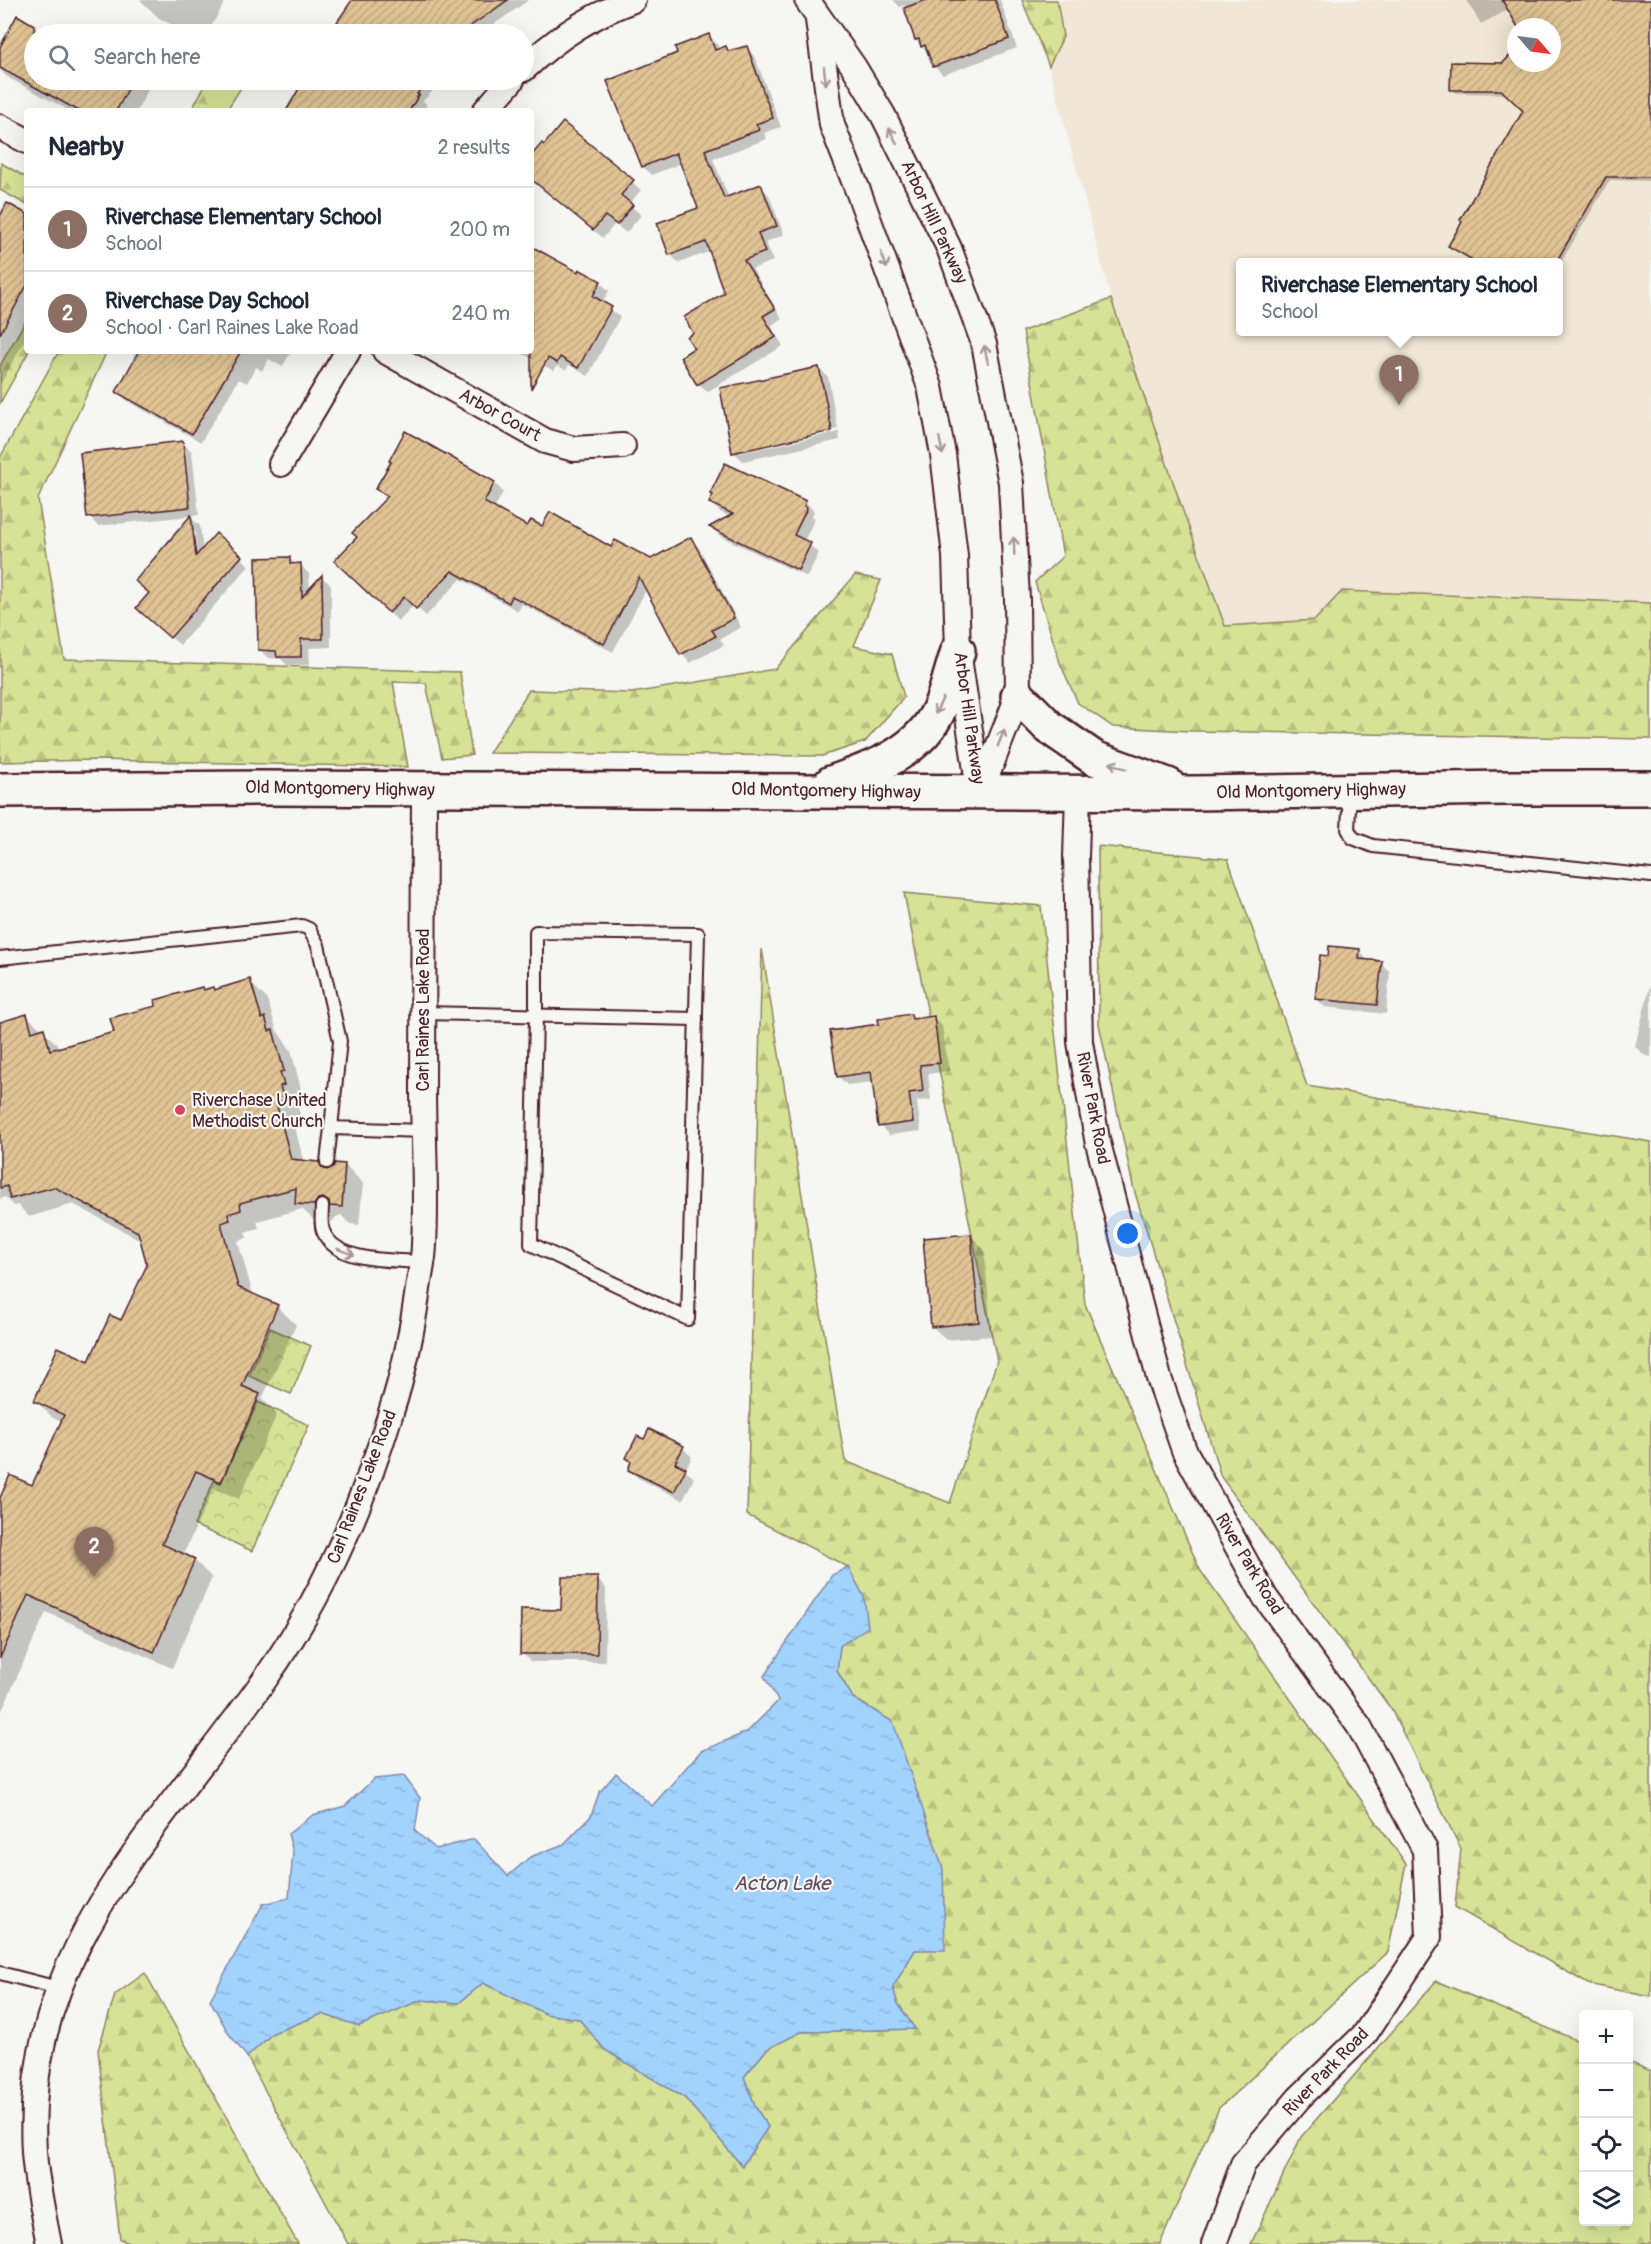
<!DOCTYPE html>
<meta charset="utf-8">
<style>
body{margin:0;font-family:Pangolin,sans-serif;background:#f2f2f3;color:#1f2937}
.controls{position:absolute;right:18px;bottom:18px;display:grid;overflow:hidden;border-radius:6px;box-shadow:0 6px 24px #0002}
.controls button{width:54px;height:54px;display:grid;place-items:center;padding:0;border:0;border-bottom:2px solid #e0e1e3;background:#fff;color:#1f2937;font:30px sans-serif}
.compass{position:absolute;left:1507px;top:18px;width:54px;height:54px;border-radius:50%;background:#fff;box-shadow:0 6px 24px #0002;rotate:118deg}
.you{position:absolute;left:1128px;top:1234px;width:21px;height:21px;margin:-15px;border:4px solid #fff;border-radius:50%;background:#1a73e8;box-shadow:0 0 0 9px #1a73e833}
.badge{display:grid;place-items:center;width:39px;height:39px;border-radius:50%;background:#d1495b;color:#fff;font-size:20px;font-weight:700}
.pin{position:absolute;translate:-50% -50px;filter:drop-shadow(0 2px 3px #0008)}
.pin::after{content:'';position:absolute;top:32px;width:21px;height:18px;background:inherit;clip-path:polygon(0 0,100% 0,50% 100%)}
.popup{position:absolute;left:1236px;top:258px;width:327px;height:78px;box-sizing:border-box;display:grid;place-content:center;border-radius:6px;background:#fff;filter:drop-shadow(0 2px 4px #0005);font-size:20px;white-space:nowrap;color:#747a83}
.popup b{font-size:22px;color:#1f2937}
.popup::after{content:'';position:absolute;left:50%;top:100%;margin-left:-12px;border:12px solid transparent;border-top-color:#fff}
.list{margin:0;padding:0;list-style:none}
h2{display:flex;justify-content:space-between;align-items:center;height:78px;margin:0;padding:0 24px;font-size:26px}
h2 small{font-size:20px;font-weight:400;color:#747a83}
.list li{display:grid;grid-template-columns:39px 1fr auto;gap:18px;align-items:center;box-sizing:border-box;height:84px;padding:0 24px;border-top:2px solid #e0e1e3}
.list b{display:block;font-size:22px;white-space:nowrap}
.list p{margin:0;font-size:20px;white-space:nowrap;color:#747a83}
.list em{font-size:20px;font-style:normal;color:#747a83}
.icon{flex:none;width:33px;height:33px;fill:none;stroke:currentColor;stroke-width:2;stroke-linecap:round;stroke-linejoin:round}
.map{position:relative;flex:none;width:1651px;height:2244px;overflow:hidden}
.search{position:absolute;background:#fff;box-shadow:0 6px 24px #0002;left:24px;top:24px;width:510px;height:66px;display:flex;align-items:center;gap:15px;box-sizing:border-box;padding:0 21px;border-radius:33px;color:#747a83;font-size:22px}
.panel{position:absolute;background:#fff;box-shadow:0 6px 24px #0002;left:24px;top:108px;width:510px;height:246px;border-radius:6px}
.map>svg:first-child{display:block}
</style>
<div class="map">
<svg width="1651" height="2244" viewBox="0 0 1651 2244">
<defs>
<pattern id="forest-firs" width="22" height="20" patternUnits="userSpaceOnUse" patternTransform="scale(1.5)"><rect width="22" height="20" fill="#d6e396"/><path d="M5 1l3.5 6h-7zM16 11l3.5 6h-7z" fill="#b9c281"/></pattern>
<pattern id="park-crowns" width="20" height="18" patternUnits="userSpaceOnUse" patternTransform="scale(1.5)"><rect width="20" height="18" fill="#d6e396"/><path d="M2 6a3 3 0 1 1 6 0M12 15a3 3 0 1 1 6 0" fill="none" stroke="#b9c281"/></pattern>
<pattern id="water-ripples" width="26" height="14" patternUnits="userSpaceOnUse" patternTransform="scale(1.5)"><rect width="26" height="14" fill="#a2d2fe"/><path d="M2 4q2-2 4 0t4 0M15 11q2-2 4 0t4 0" fill="none" stroke="#8db4da"/></pattern>
<pattern id="building-hatch" width="6" height="6" patternUnits="userSpaceOnUse" patternTransform="scale(1.5)"><rect width="6" height="6" fill="#e1c495"/><path d="M-1 1l2-2M0 6l6-6M5 7l2-2" fill="none" stroke="#c3a881"/></pattern>
</defs>
<rect width="100%" height="100%" fill="#f6f6f2"/>
<filter id="ink" filterUnits="userSpaceOnUse"><feTurbulence type="fractalNoise" baseFrequency=".0167" numOctaves="2"/><feDisplacementMap in="SourceGraphic" scale="12" xChannelSelector="R" yChannelSelector="G"/><feConvolveMatrix kernelMatrix="1 2 1 2 8 2 1 2 1" color-interpolation-filters="sRGB"/></filter>
<g filter="url(#ink)">
<path fill="#f0e7d6" fill-rule="evenodd" d="M1057 0H1651V603L1343 591 1315 620 1225 626 1183 511 1111 299 1049 66 1063 37ZM1516 27H1552V63H1516ZM1240 262H1558V332H1240Z"/>
<g fill="url(#forest-firs)" stroke="#908160" stroke-width="1.5">
<path d="M1022 0H1057L1063 37 1049 66Z"/>
<path d="M208 80H246L226 111H191Z"/>
<path d="M1 163 27 178V205L0 190Z"/>
<path d="M1111 299 1183 511 1225 626 1315 620 1342 591 1651 603V739L1191 731 1113 727 1078 703 1060 663 1035 582 1063 556 1023 331Z"/>
<path d="M27 318V351H29L0 403V366Z"/>
<path d="M59 351H107L38 499 64 659 460 672 472 755 442 758 426 683 393 682 408 767 97 760 0 762V458Z"/>
<path d="M855 575 881 580 854 646 892 654 904 697 865 742 822 756 489 753 529 690 632 693 775 669Z"/>
<path d="M1098 846 1228 859 1307 1086 1651 1142V1997L1588 1984 1455 1907 1461 1849 1391 1709 1221 1477 1133 1186 1099 1024Z"/>
<path d="M904 893 1041 906 1085 1304 1200 1570 1406 1864 1388 1952 1219 2108 1160 2244H348L247 2057 273 2033 322 2014 359 2026 421 2000 459 2003 483 1983 546 2014 579 2019 605 2050 685 2098 742 2166 768 2127 756 2108 744 2077 767 2049 801 2032 915 2029 897 2002 893 1987 915 1950 893 1722 853 1698 837 1671 840 1646 864 1597 848 1567 747 1515 762 949 845 1461 950 1503 997 1361Z"/>
<path d="M145 1973 298 2244H130L120 2239 98 2050 115 1995Z"/>
<path d="M1436 1981 1583 2043 1584 2222H1628L1629 2062 1651 2071V2244H1251L1301 2137Z"/>
</g>
<g fill="url(#park-crowns)" stroke="#908160" stroke-width="1.5">
<path d="M270 1328 311 1346 291 1394 249 1376Z"/>
<path d="M258 1402 309 1425 252 1551 194 1525 214 1481 221 1483Z"/>
</g>
<path fill="url(#water-ripples)" stroke="#7f8aaa" stroke-width="1.5" d="M848 1567 864 1597 868 1627 840 1646 837 1671 853 1698 893 1722 943 1869 945 1950H915L893 1987 897 2002 915 2029 801 2032 767 2049 744 2077 756 2108 768 2127 742 2166 685 2098 605 2050 579 2019 546 2014 483 1983 459 2003 421 2000 359 2026 322 2014 273 2033 247 2057 229 2034 210 2000 263 1904 289 1898 293 1852 288 1834 313 1815 345 1806 374 1779 404 1776 420 1798 415 1831 436 1849 474 1839 508 1876 530 1857 564 1844 591 1816 599 1793 616 1773 652 1806 701 1751 747 1732 778 1701 764 1676 832 1575Z"/>
<g fill="#0003" fill-rule="evenodd">
<path d="M140 0H226L207 34H189L159 18Z"/>
<path d="M377 0H529L480 34H331L347 11Z"/>
<path d="M893 0H1000L1017 48 943 75 934 66 929 53 916 40 905 5 900 7Z"/>
<path d="M1466 0H1651V181L1610 180 1558 267V262H1476L1450 246 1525 111 1507 94 1456 93 1452 89 1503 64 1516 51V63H1552V27H1520L1509 9 1481 24Z"/>
<path d="M18 18 47 34H34V80H140L149 88 137 111H70L7 77 0 70V50Z"/>
<path d="M709 36 718 45 719 50 726 47 730 52 746 48 755 57 781 127 764 133 767 139 713 159 729 198 760 186 769 195 784 235 766 242 773 261 752 269 782 318 771 326 783 346 707 392 699 384 696 348 726 293 711 251 679 263 670 254 700 209 681 163 652 175 643 167 679 53Z"/>
<path d="M306 80H443L423 101 427 105 423 111H298L292 104Z"/>
<path d="M563 124 641 190 629 204 641 215 626 233 615 224 603 238 531 179V160Z"/>
<path d="M27 216V336L0 385V219Z"/>
<path d="M531 247 578 274 600 282 609 291 602 303 620 317 588 376 569 365 566 370 557 366 554 371 518 351H531Z"/>
<path d="M136 351H292L282 367 269 359 262 371 256 367 247 383 239 379 201 442 127 401 118 392 136 360 133 357Z"/>
<path d="M819 368 828 377 838 429 739 450V453L839 432 840 440 743 461 734 452Z"/>
<path d="M183 443 192 452 199 515 98 526 89 517Z"/>
<path d="M726 465 806 503 814 511 812 516 815 518 804 541 819 553 807 577 720 536 712 528 731 517 720 512 711 503 714 496 712 494Z"/>
<path d="M495 483 503 492 494 509 528 528H542L651 561 690 539 699 548 741 627 720 639 724 645 690 663 682 654 647 588 613 652 522 604 518 611 461 579 426 616 414 605 398 621 336 561 359 537 388 499 377 489Z"/>
<path d="M191 518 200 526 203 551 241 557 249 566 180 645 147 617 150 594 137 581ZM195 531 198 563 195 564 192 534Z"/>
<path d="M290 559 296 565H301L309 574 310 591 322 577 331 585V647L309 648 310 665H287L281 659 268 658 259 649Z"/>
<path d="M1360 951 1368 961 1381 963 1390 972 1386 1014 1325 1007 1316 999 1329 957Z"/>
<path d="M249 981 267 999 277 1031 291 1050 301 1089 297 1090 301 1103 297 1104 301 1118 293 1120 304 1162 318 1163 327 1172 345 1165 363 1183 359 1225 350 1224 341 1215 336 1217 332 1222 315 1221 302 1209 257 1221 259 1228 245 1232 247 1238 238 1241 253 1295 278 1307 296 1325 262 1399 277 1414 239 1499 214 1488 183 1555 194 1560 212 1578 172 1668 46 1612 0 1715V1502L33 1487 62 1422 53 1418 35 1400 89 1363 122 1322 149 1265 142 1241 73 1204 29 1217 18 1205 14 1206 5 1197 0 1199V1024L27 1016 61 1048 116 1033 158 1007 213 989 215 991Z"/>
<path d="M1651 982V1057L1644 1055 1635 1046Z"/>
<path d="M911 1016 915 1020 933 1018 942 1026 949 1071 928 1074 931 1100 917 1101 921 1131 889 1135 880 1126 874 1082 847 1085 838 1076 881 1026Z"/>
<path d="M971 1236 984 1249 992 1336 946 1340 932 1326Z"/>
<path d="M683 1448 692 1457 685 1470 694 1478 683 1500 638 1478 629 1469 632 1463 628 1458Z"/>
<path d="M597 1579 606 1588 605 1662H531L522 1653Z"/>
</g>
<g fill="url(#building-hatch)" stroke="#4a1f2b" stroke-width="1.5">
<path d="M352 0H508L459 34H329Z"/>
<path d="M926 0H995L1009 39 933 67 925 45 921 47 919 39 915 40 904 8Z"/>
<path d="M1502 0H1651V177H1606L1556 262H1476L1448 246 1462 222 1460 220 1523 111 1501 90H1450L1451 62 1503 63 1516 49V63H1552V27H1518Z"/>
<path d="M17 15 34 25V80H133L116 111H79L0 68V47Z"/>
<path d="M709 34 715 50 726 46 728 51 747 46 773 118 756 124 759 130 705 150 724 198 761 184 777 226 758 233 765 252 744 260 775 309 763 316 776 337 697 385 680 357 694 348 687 337 693 333 684 317 724 293 706 242 669 255 657 223 698 208 676 153 642 167 607 81 677 53 675 47Z"/>
<path d="M304 80H427L417 94 419 95 409 111H286Z"/>
<path d="M563 122 634 180 621 195 633 205 617 225 605 216 593 230 531 179V156L542 143 544 145Z"/>
<path d="M7 203 27 214V285L0 334V216Z"/>
<path d="M531 246 578 272 579 269 601 281 593 296 612 307 578 368 560 357 557 363 548 358 531 389Z"/>
<path d="M139 351H241L192 434 116 392Z"/>
<path d="M819 367 832 431 732 453 720 388Z"/>
<path d="M405 431 495 482 484 502 527 526 531 520 542 526 550 512 611 547 615 540 651 559 691 537 734 618 712 630 716 636 680 655 639 577 604 644 512 596 509 603 452 571 416 609 404 597 389 613 334 561 357 537 352 533 388 496 375 489 391 462 389 461Z"/>
<path d="M183 441 190 507 87 518 80 453Z"/>
<path d="M725 463 806 501 804 506 807 508 794 535 811 543 798 570 709 527 733 514 709 503 713 495 710 494Z"/>
<path d="M191 515 196 556 216 533 242 556 170 638 136 608 149 593 135 581Z"/>
<path d="M290 557V564L301 563 302 597 322 575 323 639H301V657H277L276 651 258 650 256 558Z"/>
<path d="M1329 946 1360 949 1359 959 1382 961 1377 1005 1315 999 1320 955 1328 956Z"/>
<path d="M250 979 262 1019 265 1017 269 1031 273 1030 284 1071 280 1072 284 1085 280 1086 284 1100 276 1102 291 1159 319 1162 322 1168 327 1170 333 1167 335 1163 345 1164 342 1207 330 1206 329 1202 323 1198 318 1199 314 1205 295 1204 296 1188 240 1203 241 1210 228 1214 230 1220 221 1223 238 1287 278 1305 242 1386 260 1394 221 1482 196 1471 162 1544 195 1559 154 1652 28 1595 0 1658V1498L10 1475 32 1485 64 1415 34 1401 58 1347 89 1361 110 1315 121 1320 147 1265 138 1232 54 1187 10 1199 7 1186 0 1188V1022L27 1014 32 1032 44 1028 50 1050 114 1032 110 1018 156 1006 155 1000 202 987 203 990 213 987 214 990Z"/>
<path d="M911 1014 912 1019 934 1016 940 1063 920 1065 923 1091 909 1093 913 1122 878 1127 871 1072 837 1077 830 1031 879 1024 878 1019Z"/>
<path d="M971 1234 979 1322 931 1327 923 1238Z"/>
<path d="M649 1429 684 1446 675 1463 686 1468 674 1492 628 1470 631 1461 626 1458 637 1436 644 1439Z"/>
<path d="M562 1577H598L597 1654H520L521 1609 561 1610Z"/>
</g>
<g fill="none" stroke-linecap="round" stroke-linejoin="round">
<defs>
<g id="lane">
<path d="M1350 792 1348 829 1353 838 1373 846 1651 876"/>
<path d="M536 932 698 934 688 1319 531 1244 536 1015Z"/>
<path d="M0 958 302 926 309 929 318 945 340 1041 331 1128 423 1131"/>
<path d="M423 1013 696 1019"/>
<path d="M327 1162 331 1128"/>
<path d="M322 1206C322 1214 320 1226 324 1233 337 1263 394 1260 422 1262"/>
<path d="M0 1973 58 1988"/>
</g>
<g id="street">
<path d="M807 0 854 67 883 115 949 248 984 344 1011 483 1017 599 1018 696 980 793"/>
<path d="M818 20 832 125 860 196 930 387 943 454 955 556 958 651 979 790"/>
<path d="M524 69C555 39 592 15 633 0"/>
<path d="M485 111 512 80"/>
<path d="M0 127 27 141"/>
<path d="M385 351 545 441 574 449 623 446"/>
<path d="M281 464 348 351"/>
<path d="M1078 793 1076 857 1080 1042 1097 1139 1159 1378 1184 1450 1265 1597 1359 1726 1425 1850 1429 1937 1365 2034 1299 2098 1243 2164 1214 2244"/>
<path d="M49 2244C43 2213 36 2183 34 2152 22 1951 160 1829 265 1679 323 1597 362 1507 391 1412 405 1370 413 1326 419 1282 421 1270 424 1256 424 1244 427 1192 423 1139 423 1087 423 988 423 889 424 790"/>
</g>
<g id="secondary">
<path d="M1018 696 1049 727 1094 758 1168 785"/>
<path d="M831 783C874 768 923 751 941 705 948 687 952 669 958 651"/>
<path d="M0 790 262 788 1193 793 1507 788H1651"/>
</g>
</defs>
<use href="#lane" stroke="#4a1f2b" stroke-width="16"/>
<use href="#street" stroke="#4a1f2b" stroke-width="28"/>
<use href="#secondary" stroke="#4a1f2b" stroke-width="38"/>
<use href="#lane" stroke="#f6f6f2" stroke-width="12"/>
<use href="#street" stroke="#f6f6f2" stroke-width="24"/>
<use href="#secondary" stroke="#f6f6f2" stroke-width="33"/>
</g>
<defs><path id="oneway-shaft" d="M-6 0H5M1.5-3L5.5 0L1.5 3" fill="none" stroke-width="1.6" stroke-linecap="round" stroke-linejoin="round" transform="scale(1.5)"/></defs>
<g stroke="#a99598">
<use href="#oneway-shaft" transform="translate(825 76) rotate(83)"/>
<use href="#oneway-shaft" transform="translate(893 136) rotate(-117)"/>
<use href="#oneway-shaft" transform="translate(884 260) rotate(70)"/>
<use href="#oneway-shaft" transform="translate(986 354) rotate(-102)"/>
<use href="#oneway-shaft" transform="translate(941 446) rotate(79)"/>
<use href="#oneway-shaft" transform="translate(1014 546) rotate(-92)"/>
<use href="#oneway-shaft" transform="translate(939 706) rotate(115)"/>
<use href="#oneway-shaft" transform="translate(1001 738) rotate(-69)"/>
<use href="#oneway-shaft" transform="translate(1118 766) rotate(-160)"/>
<use href="#oneway-shaft" transform="translate(346 1252) rotate(21)"/>
</g>
</g>
<circle fill="#d1495b" stroke="#f6f6f2" stroke-width="2" cx="180" cy="1110" r="6"/>
<g text-anchor="middle" dominant-baseline="central" stroke-width="4.5" stroke-linejoin="round" paint-order="stroke">
<g font-size="18" fill="#4a1f2b" stroke="#f6f6f2">
<text transform="translate(934 222) rotate(65)">Arbor Hill Parkway</text>
<text transform="translate(500 415) rotate(29)">Arbor Court</text>
<text transform="translate(969 718) rotate(82)">Arbor Hill Parkway</text>
<text transform="translate(340 789) rotate(1)">Old Montgomery Highway</text>
<text transform="translate(826 791) rotate(1)">Old Montgomery Highway</text>
<text transform="translate(1311 791) rotate(-1)">Old Montgomery Highway</text>
<text transform="translate(423 1010) rotate(-90)">Carl Raines Lake Road</text>
<text transform="translate(1093 1108) rotate(79)">River Park Road</text>
<text transform="translate(362 1487) rotate(-69)">Carl Raines Lake Road</text>
<text transform="translate(1249 1564) rotate(59)">River Park Road</text>
<text transform="translate(1326 2072) rotate(-46)">River Park Road</text>
</g>
<g font-size="18" fill="#4a1f2b" stroke="#f6f6f2" text-anchor="start">
<text x="192" y="1100">Riverchase United<tspan x="192" dy="21">Methodist Church</tspan></text>
</g>
<g font-size="20" font-style="italic" fill="#604c60" stroke="#f6f6f2">
<text x="782" y="1883">Acton Lake</text>
</g>
</g>
</svg>
<div class="controls">
<button>+</button>
<button>−</button>
<button><svg class="icon" aria-label="locate" viewBox="0 0 24 24"><circle cx="12" cy="12" r="6"/><path d="M12 2v4M12 18v4M2 12h4M18 12h4"/></svg></button>
<button><svg class="icon" aria-label="layers" viewBox="0 0 24 24"><path d="M12 4l9 5-9 5-9-5zM3 14l9 5 9-5"/></svg></button>
</div>
<svg class="compass" viewBox="-18 -18 36 36"><path d="M0-13l5 13h-10z" fill="#e53935"/><path d="M0 13l5-13h-10z" fill="#747a83"/></svg>
<div class="you"></div>
<div class="pin badge" style="left:1399px;top:405px;background:#8d6e63">1</div>
<div class="popup"><b>Riverchase Elementary School</b>School</div>
<div class="pin badge" style="left:94px;top:1577px;background:#8d6e63">2</div>
<div class="search"><svg class="icon" aria-label="search" viewBox="0 0 24 24"><circle cx="10" cy="10" r="6"/><path d="M15 15l6 6"/></svg>Search here</div>
<section class="panel">
<h2>Nearby<small>2 results</small></h2>
<ul class="list">
<li><span class="badge" style="background:#8d6e63">1</span><div><b>Riverchase Elementary School</b><p>School</p></div><em>200 m</em></li>
<li><span class="badge" style="background:#8d6e63">2</span><div><b>Riverchase Day School</b><p>School · Carl Raines Lake Road</p></div><em>240 m</em></li>
</ul>
</section>
</div>
